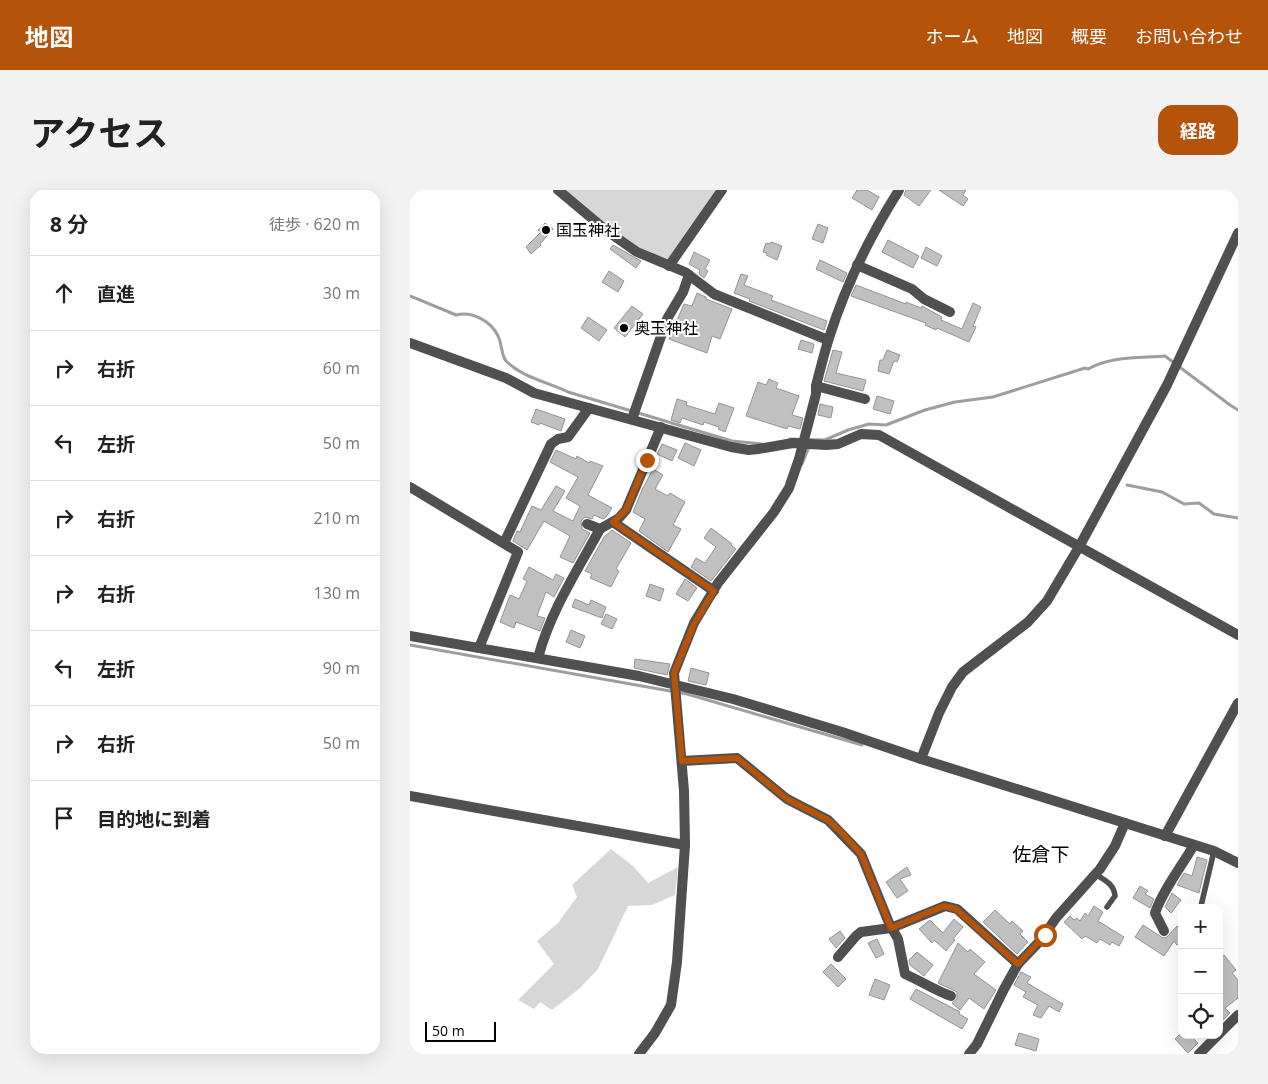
<!DOCTYPE html>
<html lang="ja">
<meta charset="utf-8">
<style>
body{margin:0;font-family:"Open Sans","Noto Sans JP",sans-serif;background:#f2f2f2;color:#222}
.controls{position:absolute;right:15px;bottom:15px;display:grid;overflow:hidden;border-radius:10px;box-shadow:0 5px 20px #0002}
.controls button{width:45px;height:45px;display:grid;place-items:center;padding:0;border:0;border-bottom:1px solid #e0e0e0;background:#fff;color:#222;font:25px sans-serif}
.scale{position:absolute;left:15px;bottom:12px;width:71px;box-sizing:border-box;padding-left:5px;border:2px solid #000;border-top:0;font-size:14px;line-height:18px;white-space:nowrap;color:#000;-webkit-text-stroke:4px #fff;paint-order:stroke}
.stop{position:absolute;width:15px;height:15px;margin:-11px;border:4px solid #b45309;border-radius:50%;background:#fff}
.stop.end{background:#b45309;border-color:#fff;box-shadow:0 1px 5px #0008}
.list{margin:0;padding:0;list-style:none}
h2{display:flex;justify-content:space-between;align-items:center;height:65px;margin:0;padding:0 20px;font-size:21px}
h2 small{font-size:16px;font-weight:400;color:#767676}
.list li{display:grid;grid-template-columns:32px 1fr auto;gap:15px;align-items:center;box-sizing:border-box;height:75px;padding:0 20px;border-top:1px solid #e0e0e0}
.list b{display:block;font-size:19px;white-space:nowrap}
.list em{font-size:16px;font-style:normal;color:#767676}
.icon{flex:none;width:28px;height:28px;fill:none;stroke:currentColor;stroke-width:2;stroke-linecap:round;stroke-linejoin:round}
.map{position:relative;flex:none;width:828px;height:864px;overflow:hidden;border-radius:15px}
header{display:flex;align-items:center;gap:30px;box-sizing:border-box;height:70px;padding:0 25px;background:#b45309;color:#fff}
header strong{font-size:24px}
nav{display:flex;gap:28px;margin-inline-start:auto;font-size:18px}
.intro{display:flex;align-items:center;justify-content:space-between;box-sizing:border-box;height:120px;padding:0 30px}
h1{margin:0;font-size:35px}
.button{padding:12px 22px;border-radius:15px;background:#b45309;color:#fff;font-size:18px;font-weight:700}
main{display:flex;gap:30px;padding:0 30px}
aside{flex:1;background:#fff;border-radius:15px;box-shadow:0 5px 20px #0002}
.map>svg:first-child{display:block}
</style>
<header>
<strong>地図</strong>
<nav><a>ホーム</a><a>地図</a><a>概要</a><a>お問い合わせ</a></nav>
</header>
<div class="intro"><h1>アクセス</h1><a class="button">経路</a></div>
<main>
<aside>
<h2>8 分<small>徒歩 · 620 m</small></h2>
<ul class="list">
<li><svg class="icon" aria-label="ahead" viewBox="0 0 24 24"><path d="M12 20V5M6 11l6-6 6 6"/></svg><div><b>直進</b></div><em>30 m</em></li>
<li><svg class="icon" aria-label="right" viewBox="0 0 24 24"><path d="M7 20v-9h11M14 6l5 5-5 5"/></svg><div><b>右折</b></div><em>60 m</em></li>
<li><svg class="icon" aria-label="left" viewBox="0 0 24 24"><path d="M17 20v-9H6M10 6l-5 5 5 5"/></svg><div><b>左折</b></div><em>50 m</em></li>
<li><svg class="icon" aria-label="right" viewBox="0 0 24 24"><path d="M7 20v-9h11M14 6l5 5-5 5"/></svg><div><b>右折</b></div><em>210 m</em></li>
<li><svg class="icon" aria-label="right" viewBox="0 0 24 24"><path d="M7 20v-9h11M14 6l5 5-5 5"/></svg><div><b>右折</b></div><em>130 m</em></li>
<li><svg class="icon" aria-label="left" viewBox="0 0 24 24"><path d="M17 20v-9H6M10 6l-5 5 5 5"/></svg><div><b>左折</b></div><em>90 m</em></li>
<li><svg class="icon" aria-label="right" viewBox="0 0 24 24"><path d="M7 20v-9h11M14 6l5 5-5 5"/></svg><div><b>右折</b></div><em>50 m</em></li>
<li><svg class="icon" aria-label="arrive" viewBox="0 0 24 24"><path d="M6 21V4h12l-3 4 3 4H6"/></svg><div><b>目的地に到着</b></div></li>
</ul>
</aside>
<div class="map">
<svg width="828" height="864" viewBox="0 0 828 864">
<rect width="100%" height="100%" fill="#fff"/>
<g fill="#d7d7d7">
<path d="M153 0H308L259 72 232 61 208 45Z"/>
<path d="M201 659 223 676 238 693 268 677 265 705 242 715 218 716 188 779 170 798 142 820 130 812 124 819 108 810 144 774 127 751 148 733 167 707 162 695Z"/>
</g>
<g fill="none" stroke-linecap="round" stroke-linejoin="round">
<g stroke="#9e9e9e" stroke-width="3">
<path d="M0 106 46 125C62 121 81 131 88 146 92 153 91 165 96 171 113 188 138 192 158 202L322 251 352 254"/>
<path d="M380 249 415 250 438 240 459 234 476 235 515 220 545 212 583 207 675 178 678 179C701 166 728 168 755 166L820 215 828 220"/>
<path d="M392 274 399 257"/>
<path d="M717 295 752 302 774 314 789 313 804 324 828 328"/>
<path d="M0 455 277 504 452 555"/>
</g>
</g>
<g fill="#c0c0c0" stroke="#949494">
<path d="M447 0H457L469 7 462 20 442 8Z"/>
<path d="M496 0H521L509 16 494 5Z"/>
<path d="M529 0H556L553 5 558 9 553 16Z"/>
<path d="M135 33 143 39 130 54 131 55 121 64 116 57 131 42 128 40Z"/>
<path d="M408 34 418 38 413 53 402 49Z"/>
<path d="M478 50 509 66 503 78 472 62Z"/>
<path d="M361 52 372 56 367 70 356 65 357 63 353 62 356 53 360 54Z"/>
<path d="M203 55 231 71 226 78 200 59Z"/>
<path d="M516 57 532 66 527 76 511 68Z"/>
<path d="M284 62 300 70 295 79 298 81 294 88 289 84 290 80 279 74Z"/>
<path d="M410 70 437 83 433 92 406 79Z"/>
<path d="M199 81 214 91 208 102 192 92Z"/>
<path d="M331 84 338 86 334 95 363 106 361 110 417 131 414 140 339 111 340 109 324 103Z"/>
<path d="M446 95 496 114V112L511 118 512 116 532 127 531 130 552 139 563 113 571 117 563 136 566 137 559 152 527 138 526 140 515 135 516 133 441 106Z"/>
<path d="M287 103 296 107V109L322 119 310 149 302 146 297 163 259 149 274 114 282 116Z"/>
<path d="M222 116 233 124 215 147 204 138Z"/>
<path d="M178 127 197 140 189 151 171 138Z"/>
<path d="M391 150 404 154 402 163 388 159Z"/>
<path d="M423 160 432 162 426 183 456 190 453 201 414 191Z"/>
<path d="M477 160 490 165 487 172 484 171 479 184 468 181 470 170H473Z"/>
<path d="M359 189 368 193 366 198 389 206 382 225 393 228 390 239 378 236 377 239 336 226 348 192 356 195Z"/>
<path d="M467 206 484 211 480 224 463 219Z"/>
<path d="M267 209 277 212 276 215 305 224 309 213 324 218 315 242 308 239 309 237 294 232 293 235 272 228 270 233 261 230Z"/>
<path d="M410 214 423 217 421 228 408 225Z"/>
<path d="M126 219 155 229 151 241 130 233 129 235 121 232Z"/>
<path d="M275 253 291 260 284 276 268 268Z"/>
<path d="M252 254 267 260 262 271 247 264Z"/>
<path d="M146 260 166 269 167 266 179 273 180 271 193 276 178 305 202 318 196 327 193 329 184 325 182 329 175 327 171 331 172 339 180 343 163 373 150 367 160 346 134 331 117 360 103 351 107 341 110 342 122 316 131 320 146 296 155 301 143 321 163 331 170 316 156 308 168 287 140 272Z"/>
<path d="M243 279 253 285 245 299 258 306 260 303 275 312 263 335 271 339 258 362 229 341 235 329 223 322 232 300Z"/>
<path d="M301 338 322 354 321 355 326 359 301 391 281 377 286 368 295 373 306 357 294 348Z"/>
<path d="M202 340 221 353 206 379 209 381 201 397 180 388 182 384 175 381 194 347Z"/>
<path d="M119 377 143 390 146 384 154 388 144 407 136 402 127 426 135 428 130 441 106 432 104 438 90 432 100 405 109 409 117 391 113 389Z"/>
<path d="M275 389 287 398 278 411 266 404Z"/>
<path d="M240 394 254 399 250 411 236 406Z"/>
<path d="M165 409 179 415 181 410 196 417 192 428 162 417Z"/>
<path d="M196 424 207 429 202 439 191 434Z"/>
<path d="M161 440 175 446 170 458 156 452Z"/>
<path d="M225 469 260 474 257 485 224 478Z"/>
<path d="M281 478 299 483 296 495 278 491Z"/>
<path d="M787 667 797 670 789 703 767 695 774 683 782 686Z"/>
<path d="M497 677 501 685 490 689 498 701 487 708 476 692Z"/>
<path d="M730 696 738 701 735 704 744 709 740 718 723 708Z"/>
<path d="M762 703 771 710 761 723 755 717Z"/>
<path d="M684 716 693 722 688 731 714 747 709 756 702 752 700 755 690 749 687 753 675 746 672 749 654 732 660 726 664 730 667 728 670 731 675 723 678 726Z"/>
<path d="M585 720 600 734 602 731 613 741 610 744 618 752 607 764 573 732Z"/>
<path d="M544 729 553 737 543 749 545 750 536 761 524 750 522 753 509 739 520 730 533 743Z"/>
<path d="M733 735 753 748 757 747 767 736 772 742V751L767 755 764 751 754 766 725 747Z"/>
<path d="M430 741 435 748 426 758 419 749Z"/>
<path d="M467 749 474 764 466 768 458 753Z"/>
<path d="M548 753 558 762 560 759 575 772 564 784 586 800 574 819 559 808 550 820 542 813 547 809V802L528 793Z"/>
<path d="M507 762 523 775 514 786 500 775 499 770Z"/>
<path d="M814 765 826 780 822 783 828 790V808L815 818 820 823 809 834V769Z"/>
<path d="M421 774 436 789 428 797 413 782Z"/>
<path d="M611 782 621 787 617 793 653 814 649 822 639 816 631 828 623 825 628 815 613 807 616 802 604 795Z"/>
<path d="M465 789 480 795 474 810 459 805Z"/>
<path d="M506 799 550 822 549 824 558 829 552 839 500 809Z"/>
<path d="M609 843 629 849 626 861 605 855Z"/>
<path d="M769 845H780L788 853 778 863 765 849Z"/>
</g>
<g fill="none" stroke-linecap="round" stroke-linejoin="round">
<g stroke="#505050" stroke-width="5.5">
<path d="M685 684C695 690 704 694 705 706L697 717"/>
<path d="M791 716 804 661"/>
</g>
<g stroke="#505050" stroke-width="10">
<path d="M148 0 197 41 227 62 275 82 304 104 418 150"/>
<path d="M447 75 502 99 514 109 540 122"/>
<path d="M259 76 312 0"/>
<path d="M0 153 96 188 124 203 321 257 339 260 348 259 383 253 416 255 428 254 451 244 469 245 828 445"/>
<path d="M406 196 455 209"/>
<path d="M222 229 257 129 273 102 279 85"/>
<path d="M0 297 108 362 69 458"/>
<path d="M203 332 304 401"/>
<path d="M177 334 190 339 209 328 216 320 251 237"/>
<path d="M94 353 141 254 148 249 158 247 179 218"/>
<path d="M0 446 229 486 323 509 432 542 511 569 804 661 828 673"/>
<path d="M128 468C140 422 167 381 190 339"/>
<path d="M511 569 529 523 542 497 553 482 618 432 637 411 669 357 757 195 828 43"/>
<path d="M272 571 327 568 377 609 418 630 451 664 479 733 488 749 495 784C511 791 526 801 541 806"/>
<path d="M0 606 275 655"/>
<path d="M755 646 828 513"/>
<path d="M754 741 745 723C753 700 771 677 784 655"/>
<path d="M428 767 446 746 451 742 481 738 535 716 547 719 608 774"/>
<path d="M809 844 828 825"/>
<path d="M229 864 245 843 261 815 267 772 275 655 274 601 264 483 284 433 308 393 364 322 379 298 389 269 406 204V196C410 180 414 164 419 148 435 97 460 46 489 0"/>
<path d="M559 864 567 854 594 799 608 774 630 751 646 728 690 679 705 656 715 633"/>
<path d="M789 864 808 845"/>
</g>
</g>
<g fill="none" stroke-linecap="round" stroke-linejoin="round">
<path stroke="#b45309" stroke-width="6" d="M237 270 216 320 203 332 304 401 284 434 264 483 272 571 327 568 377 609 418 630 431 642 451 664 481 738 534 716 546 719 608 774 635 745"/>
</g>
<g fill="#000" stroke="#fff" stroke-width="2">
<circle cx="136" cy="40" r="5"/>
<circle cx="214" cy="138" r="5"/>
</g>
<g text-anchor="middle" dominant-baseline="central" stroke-width="4" stroke-linejoin="round" paint-order="stroke">
<g font-size="16" fill="#000" stroke="#fff" text-anchor="start">
<text x="146" y="40">国玉神社</text>
<text x="224" y="138">奥玉神社</text>
</g>
<g font-size="19" fill="#000" stroke="#fff">
<text x="631" y="664">佐倉下</text>
</g>
</g>
</svg>
<div class="controls">
<button>+</button>
<button>−</button>
<button><svg class="icon" aria-label="locate" viewBox="0 0 24 24"><circle cx="12" cy="12" r="6"/><path d="M12 2v4M12 18v4M2 12h4M18 12h4"/></svg></button>
</div>
<div class="scale">50 m</div>
<div class="stop" style="left:635px;top:745px"></div>
<div class="stop end" style="left:237px;top:270px"></div>
</div>
</main>
